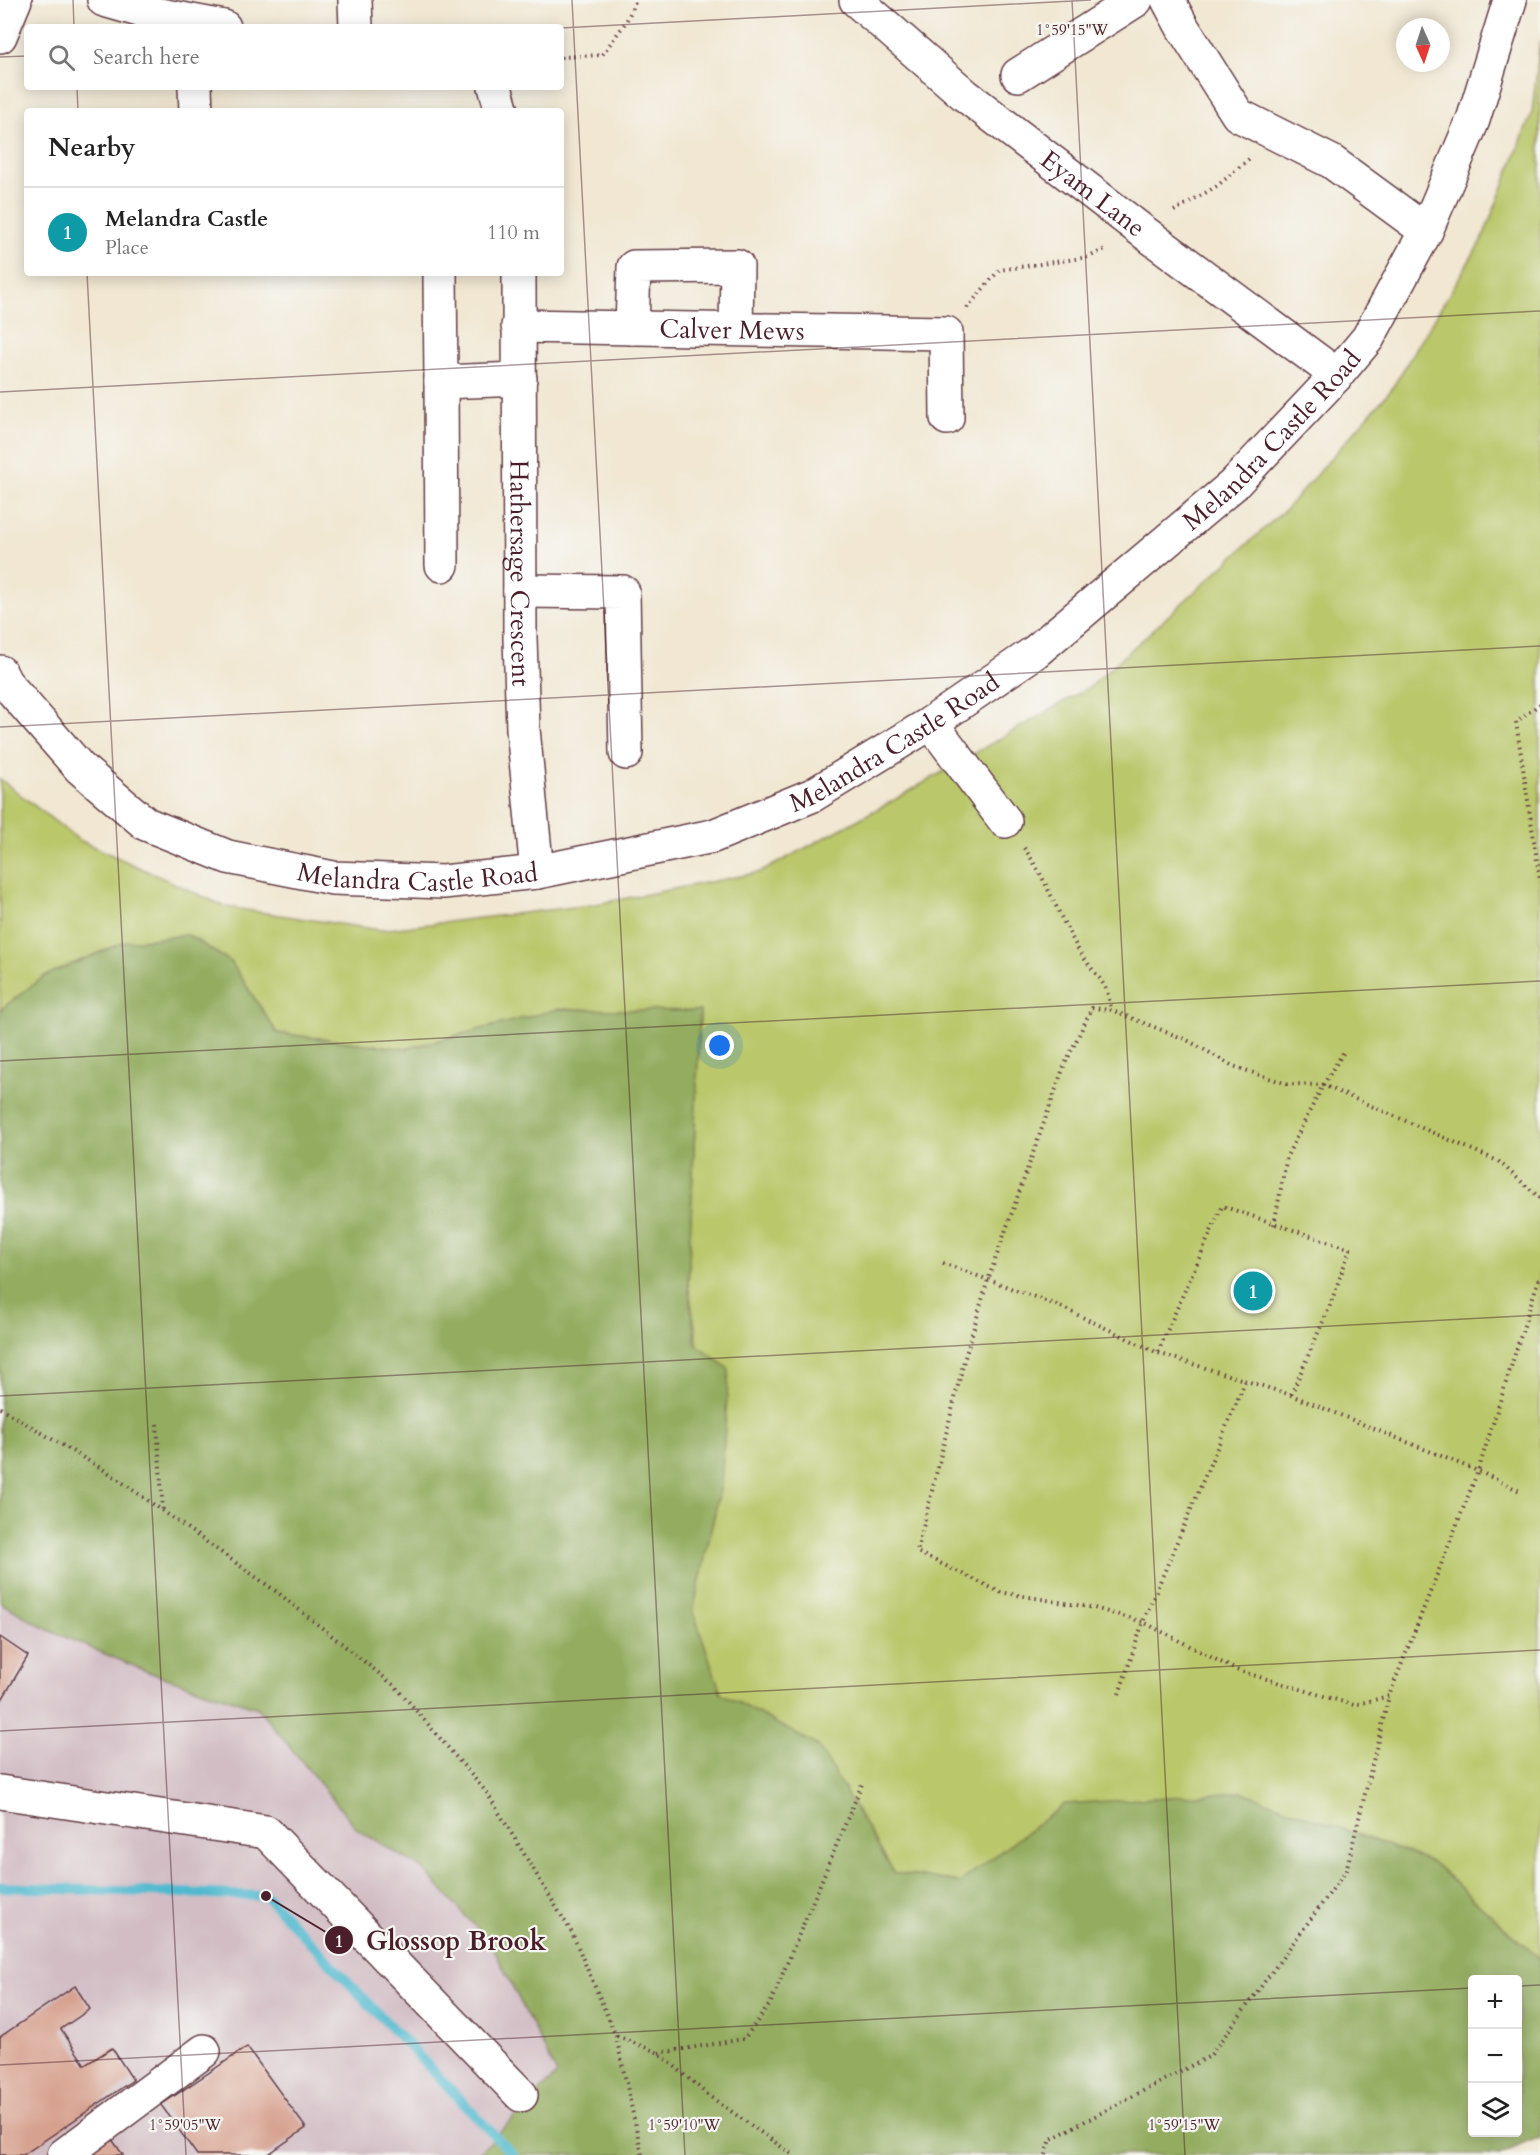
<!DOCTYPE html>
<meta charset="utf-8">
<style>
body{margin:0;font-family:Cardo,serif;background:#f6f6f6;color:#222}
.controls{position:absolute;right:18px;bottom:18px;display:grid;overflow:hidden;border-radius:6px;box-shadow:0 3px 15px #0003}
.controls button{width:54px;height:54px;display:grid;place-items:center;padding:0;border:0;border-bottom:2px solid #e0e0e0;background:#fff;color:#222;font:30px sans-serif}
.compass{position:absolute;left:1396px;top:18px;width:54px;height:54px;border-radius:50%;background:#fff;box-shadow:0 3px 15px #0003;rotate:177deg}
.you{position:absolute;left:720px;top:1046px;width:21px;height:21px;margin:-15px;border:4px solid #fff;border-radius:50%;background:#1a73e8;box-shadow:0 0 0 9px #1a73e833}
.badge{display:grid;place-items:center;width:39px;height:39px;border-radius:50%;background:#c8321e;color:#fff;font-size:20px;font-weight:700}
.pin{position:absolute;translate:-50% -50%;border:3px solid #fff;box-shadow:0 2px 6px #0006}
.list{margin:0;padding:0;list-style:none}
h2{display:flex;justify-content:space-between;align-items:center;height:78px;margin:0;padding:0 24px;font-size:26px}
h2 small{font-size:20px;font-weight:400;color:#767676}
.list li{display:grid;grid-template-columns:39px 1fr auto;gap:18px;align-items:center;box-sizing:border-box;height:90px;padding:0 24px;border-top:2px solid #e0e0e0}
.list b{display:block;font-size:22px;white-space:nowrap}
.list p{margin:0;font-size:20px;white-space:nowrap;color:#767676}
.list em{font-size:20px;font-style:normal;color:#767676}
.icon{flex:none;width:33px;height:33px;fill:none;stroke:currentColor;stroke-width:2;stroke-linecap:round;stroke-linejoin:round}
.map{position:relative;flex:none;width:1540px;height:2155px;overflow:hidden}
.search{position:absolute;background:#fff;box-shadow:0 3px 15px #0003;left:24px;top:24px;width:540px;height:66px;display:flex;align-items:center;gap:15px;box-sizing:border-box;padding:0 21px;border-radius:6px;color:#767676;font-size:22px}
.panel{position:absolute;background:#fff;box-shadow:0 3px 15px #0003;left:24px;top:108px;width:540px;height:168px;border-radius:6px}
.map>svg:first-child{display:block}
</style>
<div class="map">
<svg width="1540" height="2155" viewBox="0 0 1540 2155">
<rect width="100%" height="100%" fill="#f6f6f2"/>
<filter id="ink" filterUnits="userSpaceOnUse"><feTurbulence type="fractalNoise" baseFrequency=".0167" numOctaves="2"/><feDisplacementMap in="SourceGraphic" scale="12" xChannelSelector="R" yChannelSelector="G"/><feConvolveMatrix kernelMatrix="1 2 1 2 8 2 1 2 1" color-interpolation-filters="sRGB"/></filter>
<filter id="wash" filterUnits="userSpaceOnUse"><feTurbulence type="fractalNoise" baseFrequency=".008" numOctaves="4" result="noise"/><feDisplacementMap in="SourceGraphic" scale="24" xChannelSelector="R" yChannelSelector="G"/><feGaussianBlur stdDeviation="1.35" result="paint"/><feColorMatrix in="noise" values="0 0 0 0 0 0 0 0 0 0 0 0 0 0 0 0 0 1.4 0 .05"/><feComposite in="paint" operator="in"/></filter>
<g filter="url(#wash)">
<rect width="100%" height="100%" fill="#f1e7d2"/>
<path fill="#d2bdc5" d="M0 1602 46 1629 148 1672 258 1708 358 1830 423 1869 491 1944 557 2074 477 2155H0Z"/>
<path fill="#bac76a" stroke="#82734a" stroke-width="1.5" d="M1540 41V1959L1432 1862 1065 1804 960 1882 894 1873 818 1746 721 1694 693 1611 721 1485 688 1284 700 1012 559 1009 405 1049 277 1033 231 962 188 935 124 942 45 976 0 1010V779L79 840 226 907 380 930 591 905 761 872 896 799 1091 686 1288 507 1391 390 1482 240 1532 113Z"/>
<path fill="#93ac5e" stroke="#6e6644" stroke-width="1.5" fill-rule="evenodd" d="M188 935 231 962 277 1033 405 1049 559 1009 700 1011 688 1284 696 1344 729 1369 721 1485 693 1611 721 1693 818 1746 894 1873 960 1882 1065 1804 1243 1792 1432 1862 1540 1959V2137L1499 2155H477L557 2074 491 1944 423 1869 358 1830 258 1708 148 1672 46 1629 0 1602V1010L45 976 124 942ZM1472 1980H1518V2132H1472Z"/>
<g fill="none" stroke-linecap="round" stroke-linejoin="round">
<path stroke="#51b9cf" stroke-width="10" d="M0 1887 266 1896 513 2155"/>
</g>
<g id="blocks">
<g fill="#d7a18f">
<path d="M0 1637 28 1656 0 1703Z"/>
<path d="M75 1986 90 2009 61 2029 85 2065 112 2048 133 2080 23 2155H0V2037Z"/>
<path d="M247 2047 306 2128 267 2155H197L161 2105Z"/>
<path d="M104 2128 123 2155H67Z"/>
</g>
</g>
</g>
<g filter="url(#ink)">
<use href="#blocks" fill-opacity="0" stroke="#633d44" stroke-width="1.5"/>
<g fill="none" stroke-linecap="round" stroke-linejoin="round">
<defs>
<g id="minor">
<path d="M104 0 149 13 224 27"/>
<path d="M355 0 356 27"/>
<path id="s1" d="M856 0 965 95 1141 230 1337 375"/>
<path d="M1168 0 1183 28 1238 115 1332 162 1426 231"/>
<path d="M0 36 15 0"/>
<path d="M1018 75 1136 0"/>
<path d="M195 87 196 111"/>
<path d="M495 87 502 111"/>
<path d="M440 273 441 382"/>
<path id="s2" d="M519 273 520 638 523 729 537 872"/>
<path id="s3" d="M518 326 946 333 947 418"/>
<path d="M632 328 634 267 737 266 736 329"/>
<path d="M442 565 441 382 520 379"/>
<path d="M520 591 623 592 626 753"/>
<path id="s4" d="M0 672 5 682 80 768 146 824 228 857 333 878 443 882 537 872 713 836 813 795 931 723 1035 652 1233 485 1337 375 1368 338 1426 231 1473 120 1510 0"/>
<path d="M931 723 1005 821"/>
<path d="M0 1792 266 1832 521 2095"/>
<path d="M64 2155 204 2051"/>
</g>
</defs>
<use href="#minor" stroke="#633d44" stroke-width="36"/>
<g stroke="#633d44" stroke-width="4" stroke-dasharray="1.5 4.5" stroke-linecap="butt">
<path d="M561 57 602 55 626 22 636 0"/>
<path d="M1174 211 1217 186 1249 159"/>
<path d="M967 308 999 270 1089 257 1107 248"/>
<path d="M1540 704 1516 722 1540 880"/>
<path d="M1024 848C1048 881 1060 921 1082 955 1097 978 1107 980 1111 1010"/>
<path d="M1540 1198 1498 1161 1323 1085 1287 1084 1233 1066 1187 1040 1111 1010 1092 1008 1064 1066 988 1280 964 1361 917 1552 1000 1592 1094 1608 1143 1622 1236 1670 1354 1705 1389 1696 1478 1471 1540 1275"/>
<path d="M1274 1225 1287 1156 1323 1085 1345 1050"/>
<path d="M943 1263 1059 1306 1158 1353 1291 1395 1478 1471 1522 1492"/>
<path d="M1158 1352 1222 1206 1350 1249 1329 1308 1291 1395"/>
<path d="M0 1408 109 1473 277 1592 396 1687 487 1793 572 1933 616 2036 642 2155"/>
<path d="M157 1424 163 1511"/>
<path d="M1119 1694 1143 1622 1245 1382"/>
<path d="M617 2036 659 2053 708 2095 793 2155"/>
<path d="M659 2053 744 2039 770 2004 862 1784"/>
<path d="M1046 2155 1051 2139 1210 2056 1346 1871 1389 1696"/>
</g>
<use href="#minor" stroke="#fff" stroke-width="33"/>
</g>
</g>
<path fill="none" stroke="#4a1f2b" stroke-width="1.5" stroke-opacity="0.45" d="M73 0 74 27M572 0 685 2155M1072 0 1185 2155M561 28 1091 0M0 57 27 56M77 87 78 111M87 273 186 2155M0 392 1540 311M0 727 1540 646M0 1061 1540 981M0 1396 1540 1315M0 1731 1540 1650M1518 1986 1540 1985M0 2065 1472 1988"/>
<g text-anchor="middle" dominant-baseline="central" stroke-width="4.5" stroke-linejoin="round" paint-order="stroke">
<g font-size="26" fill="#4a1f2b" stroke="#f6f6f2">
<text stroke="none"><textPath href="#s1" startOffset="306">Eyam Lane</textPath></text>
<text stroke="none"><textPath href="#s3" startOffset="214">Calver Mews</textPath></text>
<text stroke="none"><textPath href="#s4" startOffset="1482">Melandra Castle Road</textPath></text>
<text stroke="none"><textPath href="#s2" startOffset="300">Hathersage Crescent</textPath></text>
<text stroke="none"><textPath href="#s4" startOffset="996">Melandra Castle Road</textPath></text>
<text stroke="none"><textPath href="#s4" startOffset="492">Melandra Castle Road</textPath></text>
</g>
</g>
<g font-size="15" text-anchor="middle" fill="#4a1f2b" stroke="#f6f6f2" stroke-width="4.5" stroke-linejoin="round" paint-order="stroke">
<text x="1072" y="35">1°59'15"W</text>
<text x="185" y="2130">1°59'05"W</text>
<text x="684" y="2130">1°59'10"W</text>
<text x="1184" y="2130">1°59'15"W</text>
</g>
<path fill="none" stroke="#4a1f2b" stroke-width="2" d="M266 1896L339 1940"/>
<g fill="#4a1f2b" stroke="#f6f6f2" stroke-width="2">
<circle cx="266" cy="1896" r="6"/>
<circle cx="339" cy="1940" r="15"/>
</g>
<g font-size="18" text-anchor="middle" font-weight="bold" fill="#fff">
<text x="339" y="1947">1</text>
</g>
<g font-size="27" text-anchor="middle" font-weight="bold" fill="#4a1f2b" stroke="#f6f6f2" stroke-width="4.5" stroke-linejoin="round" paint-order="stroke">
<text x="456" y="1950">Glossop Brook</text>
</g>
</svg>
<div class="controls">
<button>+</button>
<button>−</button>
<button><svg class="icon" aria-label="layers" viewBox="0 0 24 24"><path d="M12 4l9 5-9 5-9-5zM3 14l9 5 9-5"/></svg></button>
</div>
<svg class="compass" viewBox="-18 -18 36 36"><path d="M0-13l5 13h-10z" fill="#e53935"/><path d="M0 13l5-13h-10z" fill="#767676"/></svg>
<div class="you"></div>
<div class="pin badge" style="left:1253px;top:1291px;background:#0f9aa8">1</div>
<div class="search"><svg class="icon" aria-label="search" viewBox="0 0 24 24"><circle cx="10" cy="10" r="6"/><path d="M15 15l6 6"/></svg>Search here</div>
<section class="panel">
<h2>Nearby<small></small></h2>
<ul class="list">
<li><span class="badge" style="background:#0f9aa8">1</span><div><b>Melandra Castle</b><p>Place</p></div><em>110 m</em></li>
</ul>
</section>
</div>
